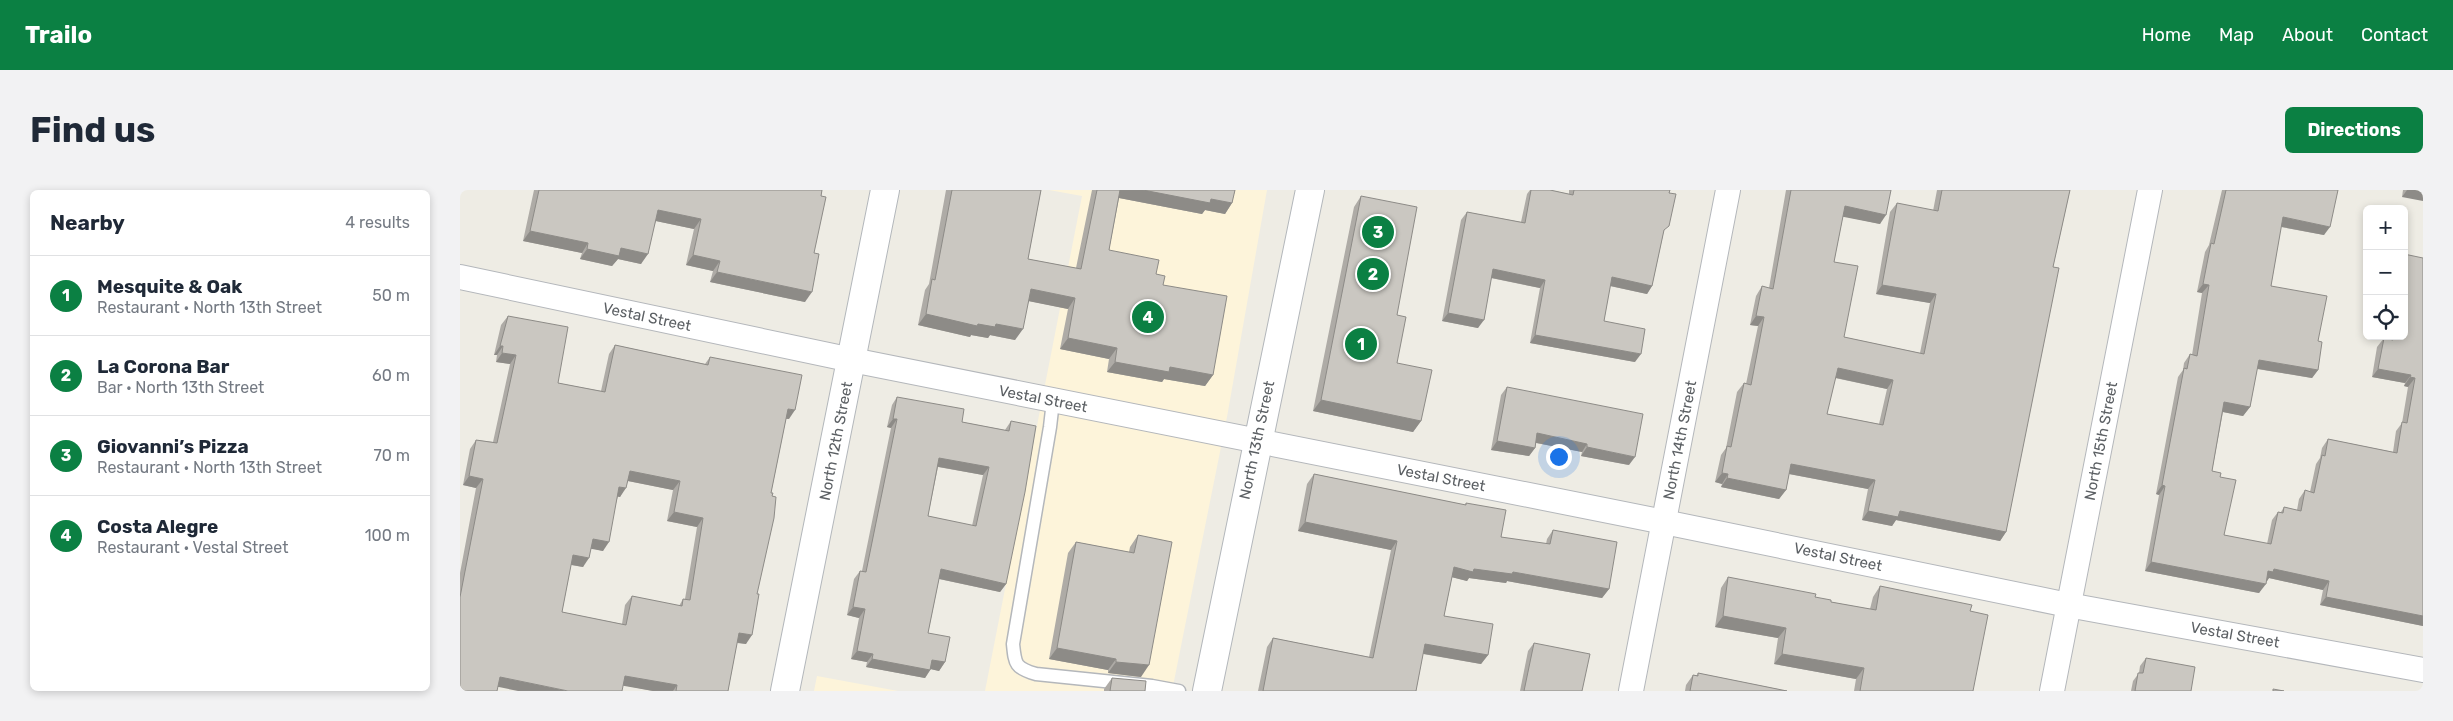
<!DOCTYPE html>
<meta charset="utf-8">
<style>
body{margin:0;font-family:Rubik,sans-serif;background:#f2f2f3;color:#1f2937}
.controls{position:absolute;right:15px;top:15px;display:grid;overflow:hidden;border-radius:8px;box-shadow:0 2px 8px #0003}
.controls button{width:45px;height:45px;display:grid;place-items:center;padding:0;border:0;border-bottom:1px solid #e0e1e3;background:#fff;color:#1f2937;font:25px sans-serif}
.you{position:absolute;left:1098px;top:266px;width:18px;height:18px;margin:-12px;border:4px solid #fff;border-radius:50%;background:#1a73e8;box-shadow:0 0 0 8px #1a73e833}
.badge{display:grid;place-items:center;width:32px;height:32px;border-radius:50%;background:#0b8043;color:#fff;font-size:16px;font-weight:700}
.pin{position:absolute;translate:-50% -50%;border:2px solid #fff;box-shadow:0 1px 5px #0006}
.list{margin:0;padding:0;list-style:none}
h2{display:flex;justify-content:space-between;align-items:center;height:65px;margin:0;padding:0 20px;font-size:21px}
h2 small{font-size:16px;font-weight:400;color:#747a83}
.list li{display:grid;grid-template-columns:32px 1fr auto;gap:15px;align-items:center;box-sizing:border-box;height:80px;padding:0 20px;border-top:1px solid #e0e1e3}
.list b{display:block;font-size:19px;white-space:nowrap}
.list p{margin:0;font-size:16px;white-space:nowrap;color:#747a83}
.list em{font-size:16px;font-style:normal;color:#747a83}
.icon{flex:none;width:28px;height:28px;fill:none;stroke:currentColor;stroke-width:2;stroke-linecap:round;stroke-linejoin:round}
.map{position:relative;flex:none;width:1963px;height:501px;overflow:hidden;border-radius:8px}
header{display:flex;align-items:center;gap:30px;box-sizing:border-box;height:70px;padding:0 25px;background:#0b8043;color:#fff}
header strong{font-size:24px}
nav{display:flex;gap:28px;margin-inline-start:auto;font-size:18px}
.intro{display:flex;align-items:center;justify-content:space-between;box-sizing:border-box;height:120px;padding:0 30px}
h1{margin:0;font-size:35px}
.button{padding:12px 22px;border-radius:8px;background:#0b8043;color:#fff;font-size:18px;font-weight:700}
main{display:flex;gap:30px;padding:0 30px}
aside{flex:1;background:#fff;border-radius:8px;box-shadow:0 2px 8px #0003}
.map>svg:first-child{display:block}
</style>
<header>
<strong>Trailo</strong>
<nav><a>Home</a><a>Map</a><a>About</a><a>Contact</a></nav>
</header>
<div class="intro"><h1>Find us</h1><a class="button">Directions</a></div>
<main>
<aside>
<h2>Nearby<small>4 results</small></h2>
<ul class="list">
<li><span class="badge">1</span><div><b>Mesquite &amp; Oak</b><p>Restaurant · North 13th Street</p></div><em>50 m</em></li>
<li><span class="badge">2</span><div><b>La Corona Bar</b><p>Bar · North 13th Street</p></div><em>60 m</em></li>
<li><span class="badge">3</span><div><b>Giovanni’s Pizza</b><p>Restaurant · North 13th Street</p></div><em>70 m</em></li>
<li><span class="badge">4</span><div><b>Costa Alegre</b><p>Restaurant · Vestal Street</p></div><em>100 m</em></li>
</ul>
</aside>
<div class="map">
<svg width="1963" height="501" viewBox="0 0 1963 501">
<rect width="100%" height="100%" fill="#eeece4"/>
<g fill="#fdf4da">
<path d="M589 0H807L767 227 712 501H525L622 6Z"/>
<path d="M357 486 438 501H354Z"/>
</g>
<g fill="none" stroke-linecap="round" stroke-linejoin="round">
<defs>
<path id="lane" d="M593 211 590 237 553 454C555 474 555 478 576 484L692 496 719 501"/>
<g id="street">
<path d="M0 87 392 170 1204 332 1608 415 1963 480"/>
<path d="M1171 501 1268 0"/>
<path d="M1592 501 1690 0"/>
</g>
<g id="secondary">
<path d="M325 501 425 0"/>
<path d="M747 501 850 0"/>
</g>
</defs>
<use href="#lane" stroke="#b4b7bb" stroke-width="15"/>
<use href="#street" stroke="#b4b7bb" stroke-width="26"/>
<use href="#secondary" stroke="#b3b7bb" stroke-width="30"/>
<use href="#lane" stroke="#fff" stroke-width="12"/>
<use href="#street" stroke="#fff" stroke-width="24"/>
<use href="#secondary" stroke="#fff" stroke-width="28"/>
</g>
<g fill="#aeaba6" fill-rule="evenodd">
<path d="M74 0H362L345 112 250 92 253 81 226 75 234 39 196 31 181 74 158 69 152 76 120 69 122 63 63 51Z"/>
<path d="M486 0H581L568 69 616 78 632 0H775L772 13 765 24 745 20 742 24 659 8 649 60 696 84 703 95 753 185 745 196 704 189 702 192 647 182 649 169 600 159 608 119 569 111 555 150 530 145 528 148 511 145 510 147 458 135 465 100 469 94Z"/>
<path d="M1070 0H1090L1109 4V0H1210L1203 45 1192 96 1187 104 1150 96 1144 131 1175 172 1070 153 1080 98 1031 88 1018 138 982 131 1001 30 1007 22 1061 32 1067 4Z"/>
<path d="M1326 0H1431L1420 34 1383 26 1374 72 1384 147 1460 163 1470 113 1416 104 1430 22 1437 13 1473 21 1477 0H1610L1593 77 1546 342 1540 351 1436 330 1432 336 1402 330 1408 299 1329 284 1326 300 1319 309 1261 297 1262 294 1255 292 1261 265 1266 258 1277 202 1284 193 1286 194 1298 136 1290 135 1296 106 1302 96 1309 98ZM1375 188 1427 199 1419 234 1367 224Z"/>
<path d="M1762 0H1878L1864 45 1821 37 1811 96 1858 151V180L1852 188 1797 179 1790 217 1783 226 1763 222 1752 281 1760 287 1764 345 1807 354 1812 330 1818 322H1821L1824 317 1837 320 1839 309 1845 300 1850 302 1856 274 1860 268 1862 258 1868 249 1933 262 1936 241 1942 233 1948 197 1944 196 1945 193 1912 187 1917 157 1924 148 1929 149V146H1944L1963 68V436L1860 415 1863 400 1809 388 1807 391 1806 390 1799 403 1685 381 1699 305 1696 304 1718 187 1723 180 1724 173 1730 164 1732 165 1742 103 1737 102 1745 62 1749 55Z"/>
<path d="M1943 0H1963L1942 7Z"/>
<path d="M901 6 937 125V173L961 231 953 242 853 221 894 17Z"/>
<path d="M48 126 98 193 141 201 149 164 155 155 245 174 250 167 329 229H326L311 303 286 454 277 453 268 501H193L163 495 38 497 0 501V383L16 298 3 295 10 259 16 250 33 252 50 174 36 172 37 165H34L41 135ZM168 291 213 300 207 331 237 337 225 409H223L219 416 172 406 165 415 162 434 102 422 111 375 123 377 131 358 143 361 158 306 160 307Z"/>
<path d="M1047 197 1169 275 1121 266 1122 262 1076 253 1075 258 1069 266 1031 260 1041 205Z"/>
<path d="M437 207 502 232 545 240 551 231 546 394 540 402 479 389 468 443 485 472 479 481 471 479 465 488 406 477 407 472 391 469 399 428 387 425 394 389 400 381H402L431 238 427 237 432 215ZM478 277 523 285 512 336 468 326Z"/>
<path d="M854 284 1005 315 1006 313 1041 347 1086 354 1087 349 1093 340 1149 399 1142 408 1047 391 1046 393 1009 388 1007 391 992 387 984 426 1028 465 1021 474 963 464 956 501H798L807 457 813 448 909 467 931 360 838 341 847 294Z"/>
<path d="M678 345 681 487 648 483V480L589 469 608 363 616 352 669 362 670 357Z"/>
<path d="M1268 387 1355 407 1371 412 1410 419 1413 407 1420 396 1510 421 1513 501H1394L1396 489 1314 474 1318 448 1255 437 1261 398Z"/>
<path d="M1074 453 1122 501H1060L1068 461Z"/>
<path d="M1686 468 1731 501H1671L1673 491 1679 483 1680 476Z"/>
<path d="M1238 483 1327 501H1225L1226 495 1233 485H1237Z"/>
<path d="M652 488 685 501H644V499Z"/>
</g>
<g fill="#8d8b87">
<path d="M658 0H683L751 9 772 13 765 24 745 20 742 24 654 7Z"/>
<path d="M1947 0H1955L1963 2V11L1942 7Z"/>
<path d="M1385 16 1426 25 1420 34 1379 26Z"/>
<path d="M198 20 241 29 234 39 191 30Z"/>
<path d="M1823 27 1870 37 1864 45 1817 36Z"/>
<path d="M70 41 128 53 122 63 63 51Z"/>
<path d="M161 58 188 64 181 74 158 69 152 76 120 69 127 59Z"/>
<path d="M233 65 260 71 253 81 226 75Z"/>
<path d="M1033 79 1085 90 1080 98 1027 87Z"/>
<path d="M257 82 352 102 345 112 250 92Z"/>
<path d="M1152 87 1192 96 1187 104 1146 95Z"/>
<path d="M1743 94 1749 95 1742 103 1737 102Z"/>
<path d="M1422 95 1476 104 1470 113 1416 104Z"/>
<path d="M571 99 615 108 608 119 563 110Z"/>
<path d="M988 123 1024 130 1018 138 982 131Z"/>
<path d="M466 124 518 134H536L563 139 555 150 530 145 528 148 511 145 510 147 458 135Z"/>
<path d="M1296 126 1304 127 1298 136 1290 135Z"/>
<path d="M1075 145 1181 164 1175 172 1070 153Z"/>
<path d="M608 148 657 158 649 169 600 159Z"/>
<path d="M40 156H43L37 165H34Z"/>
<path d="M42 163 56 165 50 174 36 172Z"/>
<path d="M1799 170 1858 180 1852 188 1793 178Z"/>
<path d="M655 172 710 177 753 185 745 196 704 189 702 192 647 182Z"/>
<path d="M1378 178 1433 190 1427 199 1372 187Z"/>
<path d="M1918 179 1951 185 1945 193 1912 187Z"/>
<path d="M1950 187 1955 188 1948 197 1944 196Z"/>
<path d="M861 210 961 231 953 242 853 221Z"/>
<path d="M1764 212 1790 217 1783 226 1758 221Z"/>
<path d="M328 219 335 220 329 229 322 228Z"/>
<path d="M433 229H437L431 238 427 237Z"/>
<path d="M1077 243 1127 254 1122 262 1072 252Z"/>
<path d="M1037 251 1075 258 1069 266 1031 260Z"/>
<path d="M1127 257 1175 267 1169 275 1121 266Z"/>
<path d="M479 268 529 277 523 285 474 276Z"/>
<path d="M1331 274 1415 290 1408 299 1324 283Z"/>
<path d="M170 281 220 291 213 300 163 290Z"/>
<path d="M1262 283 1268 284 1262 294 1255 292Z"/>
<path d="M9 286 23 289 16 298 3 295Z"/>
<path d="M1267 288 1326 300 1319 309 1261 297Z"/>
<path d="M1702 295 1705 296 1699 305 1696 304Z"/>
<path d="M159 297 166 298 160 307 153 306Z"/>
<path d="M1408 321H1440L1546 342 1540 351 1436 330 1432 336 1402 330Z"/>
<path d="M214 322 243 328 237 337 207 331Z"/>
<path d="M845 332 937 351 931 360 838 341Z"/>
<path d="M133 349 149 352 143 361 127 358Z"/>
<path d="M113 365 129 368 123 377 107 374Z"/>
<path d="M1691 372 1806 394 1799 403 1685 381Z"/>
<path d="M994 377 1053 382 1149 399 1142 408 1047 391 1046 393 1009 388 1007 391 987 386Z"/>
<path d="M481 379 546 394 540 402 475 388Z"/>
<path d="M1814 379 1869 391 1863 400 1809 388 1807 391 1802 389 1808 381Z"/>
<path d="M1866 407 1963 426V436L1860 415Z"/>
<path d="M393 417 405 419 399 428 387 425Z"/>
<path d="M1263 426 1326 438 1318 448 1255 437Z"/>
<path d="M279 443 292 445 286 454 273 452Z"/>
<path d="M965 454 1028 465 1021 474 959 463Z"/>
<path d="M597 458 656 469 648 480 589 469Z"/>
<path d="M397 461 413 464 407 472 391 469Z"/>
<path d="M1322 464 1404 478 1396 489 1314 474Z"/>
<path d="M412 469 470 480 465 488 406 477Z"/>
<path d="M472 470 485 472 479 481 466 478Z"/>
<path d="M656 472 689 475 681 487 648 483Z"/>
<path d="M165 486 217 495 213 501H193L159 495Z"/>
<path d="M40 487 108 501H58L34 496Z"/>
</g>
<g fill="#cac7c1" stroke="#8d8b87" fill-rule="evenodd">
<path d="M79 0H362L361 6 366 7 354 63 359 64 352 102 257 82 260 71 233 65 241 29 198 20 188 64 161 58 159 66 127 59 128 53 70 41Z"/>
<path d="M492 0H581L568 69 621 79 637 0H660L649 60 699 70 696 84 705 86 703 95 767 106 753 185 710 177 709 182 655 172 657 158 608 148 615 108 571 99 563 139 536 134 535 137 518 134 517 136 466 124 472 89 475 90Z"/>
<path d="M683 0H775L772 13 751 9 750 13Z"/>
<path d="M1071 0H1090L1113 5 1114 0H1210L1209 3 1216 4 1209 36 1204 40 1192 96 1152 87 1144 131 1185 139 1181 164 1075 145 1085 90 1033 79 1024 130 988 123 1007 22 1065 33Z"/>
<path d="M1331 0H1431L1426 25 1385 16 1374 72 1398 76 1384 147 1464 164 1476 104 1422 95 1437 13 1478 21 1482 0H1610L1593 77 1599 78 1546 342 1440 321 1438 327 1408 321 1415 290 1331 274 1326 300 1267 288 1268 284 1262 283 1267 256 1271 257 1284 193 1291 195 1304 127 1296 126 1302 96 1313 99ZM1378 178 1433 190 1423 235 1367 224Z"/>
<path d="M1766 0H1878L1870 37 1823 27 1811 96 1867 106 1858 151 1862 152 1858 180 1799 170 1790 217 1764 212 1752 281 1761 283 1760 287 1776 290 1764 345 1811 354 1818 322 1823 323 1824 317 1841 321 1845 300 1854 303 1862 265 1865 266 1868 249 1937 263 1942 232 1947 233 1955 188 1950 187 1951 185 1918 179 1924 148 1933 150 1934 146H1944V64L1963 68V426L1866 407 1869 391 1814 379 1813 382 1808 381 1806 394 1691 372 1705 296 1702 295 1724 178 1727 179 1730 164 1737 166 1749 95 1743 94 1751 53 1754 54Z"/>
<path d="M901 6 957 17 937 125 946 127 937 173 972 180 961 231 861 210Z"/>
<path d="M48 126 108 137 98 193 145 202 155 155 248 175 250 167 342 185 335 220 328 219 311 303H313L312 306 316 307 314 328 297 404H299L292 445 279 443 268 501H216L217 495 165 486 162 501H108L40 487 37 501H0V407L23 289 9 286 16 250 37 253 56 165 42 163 43 156H40ZM170 281 220 291 214 322 243 328 230 410 223 409 222 416 172 406 166 435 102 422 113 365 129 368 133 349 149 352 159 297 166 298Z"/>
<path d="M1047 197 1183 224 1175 267 1127 257V254L1077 243 1075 258 1037 251Z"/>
<path d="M437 207 504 219 502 232 549 241 551 231 576 236 565 302 546 394 481 379 468 443 490 447 485 472 472 470 470 480 412 469 413 464 397 461 405 419 393 417 400 381 406 382 437 229H433ZM479 268 529 277 516 336 468 326Z"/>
<path d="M854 284 1006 315V313L1046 320 1041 347 1090 354 1093 340 1157 352 1149 399 1053 382 1052 384 1014 379 1013 382 994 377 984 426 1033 434 1028 465 965 454 956 501H803L813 448 913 468 937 351 845 332Z"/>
<path d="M678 345 712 352 689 475 656 472V469L597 458 616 352 674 363Z"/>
<path d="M1268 387 1356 404 1355 407 1371 410V412L1416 420 1420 396 1512 415 1510 421 1528 425 1513 501H1400L1404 478 1322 464 1326 438 1263 426Z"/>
<path d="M1074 453 1130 464 1122 501H1064Z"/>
<path d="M1686 468 1735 477 1731 501H1675L1678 483H1683Z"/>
<path d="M1238 483 1327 501H1230L1233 485 1238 486Z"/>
<path d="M652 488 686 491 685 501H650Z"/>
<path d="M1813 499 1824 501H1813Z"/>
</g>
<g text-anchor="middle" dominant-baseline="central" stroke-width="5" stroke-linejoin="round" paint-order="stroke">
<g font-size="15" fill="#5c6064" stroke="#fff">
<text transform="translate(187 127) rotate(12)">Vestal Street</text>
<text transform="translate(583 209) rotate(11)">Vestal Street</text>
<text transform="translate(797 250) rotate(-78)">North 13th Street</text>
<text transform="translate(1220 250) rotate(-79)">North 14th Street</text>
<text transform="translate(376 251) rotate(-79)">North 12th Street</text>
<text transform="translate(1641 251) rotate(-79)">North 15th Street</text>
<text transform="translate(981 288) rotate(11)">Vestal Street</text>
<text transform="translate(1378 367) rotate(12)">Vestal Street</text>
<text transform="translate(1775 445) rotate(10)">Vestal Street</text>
</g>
</g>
</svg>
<div class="controls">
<button>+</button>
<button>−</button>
<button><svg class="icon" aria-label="locate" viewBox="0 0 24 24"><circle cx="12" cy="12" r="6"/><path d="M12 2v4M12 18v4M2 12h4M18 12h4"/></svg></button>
</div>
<div class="you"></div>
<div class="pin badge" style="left:901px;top:154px">1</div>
<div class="pin badge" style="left:913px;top:84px">2</div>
<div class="pin badge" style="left:918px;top:42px">3</div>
<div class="pin badge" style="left:688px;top:127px">4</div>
</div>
</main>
